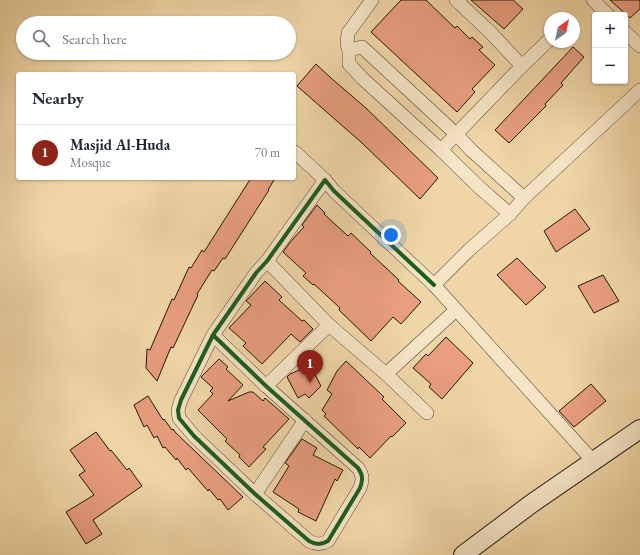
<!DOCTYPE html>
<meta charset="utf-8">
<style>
body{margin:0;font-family:"EB Garamond",serif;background:#f6f6f7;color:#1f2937}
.controls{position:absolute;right:12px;top:12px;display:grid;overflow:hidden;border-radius:4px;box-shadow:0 1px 3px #0004}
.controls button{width:36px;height:36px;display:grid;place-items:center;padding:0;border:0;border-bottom:1px solid #e0e1e3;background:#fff;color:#1f2937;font:20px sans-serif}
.compass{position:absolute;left:544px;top:12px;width:36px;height:36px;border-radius:50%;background:#fff;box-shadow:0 1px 3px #0004;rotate:33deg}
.you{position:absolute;left:391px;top:235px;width:14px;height:14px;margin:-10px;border:3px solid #fff;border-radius:50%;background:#1a73e8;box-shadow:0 0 0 6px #1a73e833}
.badge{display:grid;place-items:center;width:26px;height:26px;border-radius:50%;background:#8f2418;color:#fff;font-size:13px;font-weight:700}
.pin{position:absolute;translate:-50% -33px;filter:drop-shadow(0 1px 2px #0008)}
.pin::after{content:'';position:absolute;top:21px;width:14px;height:12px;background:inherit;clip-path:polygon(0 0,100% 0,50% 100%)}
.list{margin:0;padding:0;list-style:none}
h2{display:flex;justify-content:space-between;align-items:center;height:52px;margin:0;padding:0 16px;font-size:17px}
h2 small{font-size:13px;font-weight:400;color:#747a83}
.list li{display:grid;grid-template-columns:26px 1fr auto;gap:12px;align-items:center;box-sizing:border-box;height:56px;padding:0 16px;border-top:1px solid #e0e1e3}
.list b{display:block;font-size:15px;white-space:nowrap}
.list p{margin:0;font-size:13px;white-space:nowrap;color:#747a83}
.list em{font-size:13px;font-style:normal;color:#747a83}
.icon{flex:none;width:22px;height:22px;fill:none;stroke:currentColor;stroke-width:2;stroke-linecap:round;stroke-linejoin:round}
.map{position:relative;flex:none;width:640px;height:555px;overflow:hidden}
.search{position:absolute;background:#fff;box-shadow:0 1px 3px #0004;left:16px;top:16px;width:280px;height:44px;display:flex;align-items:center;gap:10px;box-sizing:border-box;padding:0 14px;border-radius:22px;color:#747a83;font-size:15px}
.panel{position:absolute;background:#fff;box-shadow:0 1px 3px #0004;left:16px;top:72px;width:280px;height:108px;border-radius:4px}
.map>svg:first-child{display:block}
</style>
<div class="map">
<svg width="640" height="555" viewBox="0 0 640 555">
<rect width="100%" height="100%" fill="#f0d6a7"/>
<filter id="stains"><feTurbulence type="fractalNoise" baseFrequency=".005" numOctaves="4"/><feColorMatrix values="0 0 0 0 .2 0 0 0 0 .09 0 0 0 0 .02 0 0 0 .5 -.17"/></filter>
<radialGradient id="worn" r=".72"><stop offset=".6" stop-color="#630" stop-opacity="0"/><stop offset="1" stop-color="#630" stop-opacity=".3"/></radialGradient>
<g fill="#e89e7f" stroke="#23140e">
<path d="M401 0H426L455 28 457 26 470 39 472 37 483 47 479 50 495 65 472 89 475 92 457 112 371 32Z"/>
<path d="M471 0H513L523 9 504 29Z"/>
<path d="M610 0H640V9L630 18Z"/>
<path d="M573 47 584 57 561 83 563 85 545 104 546 106 509 143 495 130Z"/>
<path d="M316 64 331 78 367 109 438 178 420 199 362 143 297 86Z"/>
<path d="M251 178H275L268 190H269L225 259 223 258 214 271 212 270 197 294 198 295 173 348 171 347 157 381 146 368 147 349 150 350 172 299 174 300 189 267 191 268 202 250 204 252Z"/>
<path d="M317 205 325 213 324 214 348 236 351 233 371 252 370 253 399 280 398 281 421 302 401 324 393 317 371 341 339 310 340 308 314 284 313 285 303 276 306 273 283 252 292 240 304 227 302 225Z"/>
<path d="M575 209 590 229 556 252 544 231Z"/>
<path d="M517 258 546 287 526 305 497 275Z"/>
<path d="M603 275 619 301 594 313 578 286Z"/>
<path d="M265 281 282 297 279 300 302 321 304 320 313 329 300 342 291 334 262 364 243 346 246 343 229 328 251 305 246 301Z"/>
<path d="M446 337 473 363 442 399 429 387 431 384 413 368 426 354 428 356Z"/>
<path d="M219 359 228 367 226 369 243 385 228 401 249 392H253L263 401 265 398 289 419 263 447 266 449 249 467 239 457 240 455 225 441 227 439 198 410 213 394 210 391 213 388 201 377Z"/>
<path d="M346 361 384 397 382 399 406 423 392 437 391 436 370 458 359 447 358 449 324 416 326 414 322 410 332 394 327 390 337 371Z"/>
<path d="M306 367H311L321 386 309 398 305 394 298 398 287 377 290 374Z"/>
<path d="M591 384 606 401 574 427 559 411Z"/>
<path d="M148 396 163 420 164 419 172 430 173 429 176 433 243 497 228 510 220 499 218 500 209 489 208 491 188 468 186 470 177 458 176 460 165 447 163 448 157 436 154 438 147 425 144 427 134 405Z"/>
<path d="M96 432 110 451 111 450 127 470 129 468 142 486 93 520 102 534 86 544 66 512 94 495 79 475 85 471 70 450Z"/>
<path d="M302 439 317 448 313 455 343 470 337 481 335 479 316 521 298 512 299 509 273 492 289 466 285 463Z"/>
</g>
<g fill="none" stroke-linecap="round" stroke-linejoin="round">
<defs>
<g id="street">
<path d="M372 0 348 33 347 44 349 50V64L362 78 441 150 480 188 510 214"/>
<path d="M593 0 608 15"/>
<path d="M625 32 640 46"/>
<path d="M349 50 362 47 457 135 471 150 524 198"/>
<path d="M522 66 550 39"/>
<path d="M441 150 522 66 489 31 456 0"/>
<path d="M295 152 325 180"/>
<path d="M267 261 329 325 386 374 427 413"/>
<path d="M213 335 266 386 358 468C363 475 363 480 360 488L328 541C321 545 316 545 309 541L255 494 194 436 179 418 178 410 181 400 213 335 256 273 267 261 325 180 334 191 434 285"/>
<path d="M386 374 456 310"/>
<path d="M266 386 329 325"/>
<path d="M593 461 434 285 469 250 510 214 524 198 640 90"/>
<path d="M255 494 305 420"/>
</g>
<path id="secondary" d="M463 555 531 504 640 429"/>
</defs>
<use href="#street" stroke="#564434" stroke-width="14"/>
<use href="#secondary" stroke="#23140e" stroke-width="20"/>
<use href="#street" stroke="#f5e4c6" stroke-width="13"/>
<use href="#secondary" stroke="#f5e4c6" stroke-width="18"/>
<defs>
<path id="cycleway" d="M213 335 266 386 358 468C363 475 363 480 360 488L328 541C321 545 316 545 309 541L255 494 194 436 179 418 178 410 181 400 213 335 256 273 267 261 325 180 334 191 434 285"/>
</defs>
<use href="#cycleway" stroke="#f5e4c6" stroke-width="6"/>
<use href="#cycleway" stroke="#1b5e20" stroke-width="4"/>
</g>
<rect width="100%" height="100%" filter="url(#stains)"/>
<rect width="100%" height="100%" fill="url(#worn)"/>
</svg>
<div class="controls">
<button>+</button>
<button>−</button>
</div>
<svg class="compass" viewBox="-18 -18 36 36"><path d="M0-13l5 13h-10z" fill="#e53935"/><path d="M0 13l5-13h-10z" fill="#747a83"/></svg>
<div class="you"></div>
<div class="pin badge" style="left:310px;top:383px">1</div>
<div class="search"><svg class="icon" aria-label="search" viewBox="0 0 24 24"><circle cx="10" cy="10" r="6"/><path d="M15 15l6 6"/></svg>Search here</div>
<section class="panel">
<h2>Nearby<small></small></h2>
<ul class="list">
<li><span class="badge">1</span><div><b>Masjid Al-Huda</b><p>Mosque</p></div><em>70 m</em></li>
</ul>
</section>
</div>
